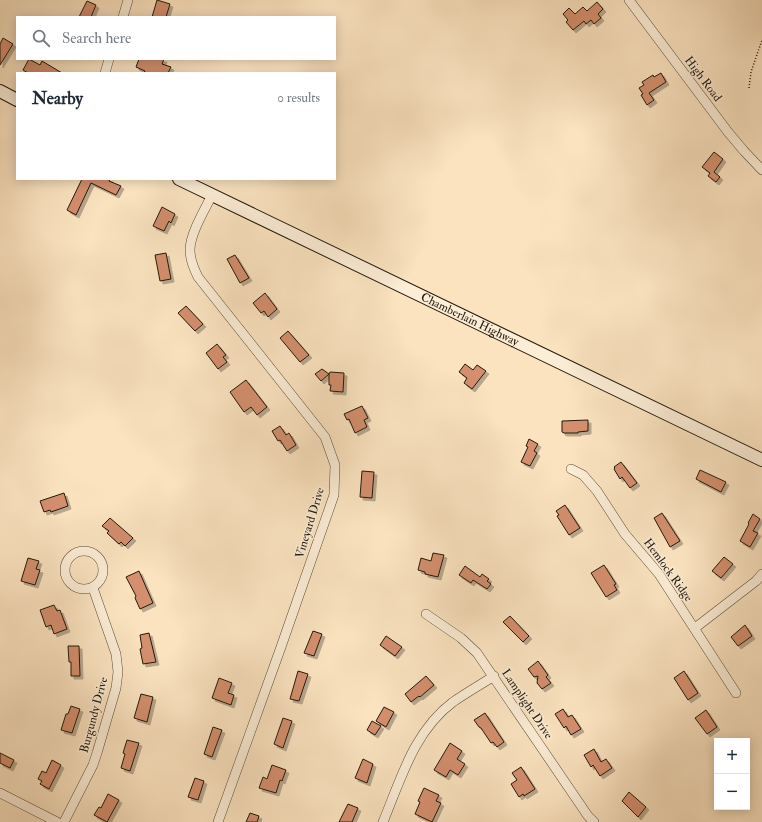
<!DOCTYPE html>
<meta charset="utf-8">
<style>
body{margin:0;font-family:"IM FELL Double Pica",serif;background:#f6f6f7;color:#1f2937}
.controls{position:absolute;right:12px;bottom:12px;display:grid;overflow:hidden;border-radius:0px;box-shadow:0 2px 10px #0003}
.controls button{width:36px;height:36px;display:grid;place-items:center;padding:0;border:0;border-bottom:1px solid #e0e1e3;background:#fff;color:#1f2937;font:20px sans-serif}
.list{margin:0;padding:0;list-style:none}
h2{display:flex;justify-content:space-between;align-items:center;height:52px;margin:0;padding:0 16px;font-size:17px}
h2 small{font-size:13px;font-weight:400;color:#747a83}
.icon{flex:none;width:22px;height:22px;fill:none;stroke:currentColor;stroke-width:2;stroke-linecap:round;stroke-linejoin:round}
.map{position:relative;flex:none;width:762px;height:822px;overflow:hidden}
.search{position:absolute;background:#fff;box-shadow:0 2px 10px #0003;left:16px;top:16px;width:320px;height:44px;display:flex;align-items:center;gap:10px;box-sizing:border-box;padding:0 14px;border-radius:0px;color:#747a83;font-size:15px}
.panel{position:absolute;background:#fff;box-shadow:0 2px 10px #0003;left:16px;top:72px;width:320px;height:108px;border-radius:0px}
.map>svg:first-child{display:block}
</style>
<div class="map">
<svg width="762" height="822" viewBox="0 0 762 822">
<defs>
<filter id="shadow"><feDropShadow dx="3" dy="3" stdDeviation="0" flood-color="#0004"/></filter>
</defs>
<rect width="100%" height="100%" fill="#fbe3c0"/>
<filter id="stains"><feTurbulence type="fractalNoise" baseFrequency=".005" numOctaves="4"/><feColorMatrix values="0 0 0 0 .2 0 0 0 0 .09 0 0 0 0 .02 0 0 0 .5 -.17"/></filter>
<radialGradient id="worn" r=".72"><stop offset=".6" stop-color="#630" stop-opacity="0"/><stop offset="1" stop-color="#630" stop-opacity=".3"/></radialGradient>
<g fill="#d48f6e" stroke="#23180b" filter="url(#shadow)">
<path d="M157 0 170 4 166 17H152Z"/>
<path d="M87 1 96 5 91 17H79Z"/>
<path d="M597 2 603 9 598 14 601 18 594 24 591 20 586 24 584 21 573 30 566 22 568 20 563 14 569 8 575 14 583 7 587 11Z"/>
<path d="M3 38 13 44 0 65V44Z"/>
<path d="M29 59 40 65 42 61 62 73H28L23 70Z"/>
<path d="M139 59H164L162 64 171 67 168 73H144L145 71 136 67Z"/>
<path d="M661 73 666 82 649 93 654 100 647 105 641 95 643 94 639 88 644 85 642 82 653 75 654 77Z"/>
<path d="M714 152 723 159 714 172 720 177 716 182 708 176 710 173 702 167Z"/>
<path d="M82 179H110L109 181 121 186 116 195 91 183 76 215 67 210Z"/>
<path d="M162 207 175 214 171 223 169 221 164 231 153 226Z"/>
<path d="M166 253 171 279 160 281 155 255Z"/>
<path d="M235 255 249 278 240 283 227 259Z"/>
<path d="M265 293 277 309 268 317 264 311 261 313 253 303Z"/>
<path d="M186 306 203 324 195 331 178 313Z"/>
<path d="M288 331 309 355 300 362 280 338Z"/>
<path d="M217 344 226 355 223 357 227 362 218 369 206 353Z"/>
<path d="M465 364 473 370 477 365 486 371 472 389 464 383 467 378 459 372Z"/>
<path d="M322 369 329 374 330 372 344 373 343 392 330 391 331 385H329V374L321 381 315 374Z"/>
<path d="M246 380 267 407 257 415 251 407 244 412 230 392Z"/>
<path d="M362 406 368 418 364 420 367 427 355 433 349 419 347 420 344 414Z"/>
<path d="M588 420V431L578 432V433H564L562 432V421Z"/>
<path d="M280 426 286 435 289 433 296 445 287 451 280 440 278 441 272 431Z"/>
<path d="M529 439 538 444 534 451 537 453 530 466 521 462 528 447 526 446Z"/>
<path d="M621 462 637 483 630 488 622 477 620 479 614 469 615 468 614 467Z"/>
<path d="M700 470 726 482 721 492 696 479Z"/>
<path d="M362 471 374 472 372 498 360 497Z"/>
<path d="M64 493 68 506 51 512 50 510 44 512 40 501Z"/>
<path d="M565 505 580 528 569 535 557 516 559 515 556 511Z"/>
<path d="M662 513 680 541 670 547 654 518Z"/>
<path d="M753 514 760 519 753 531 758 533 750 547 740 541 749 524 748 523Z"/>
<path d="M110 518 133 538 125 546 121 542 119 544 107 533 109 531 102 526Z"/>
<path d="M433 553 444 555 438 577 425 574V572L418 570 421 558 431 561Z"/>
<path d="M724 557 733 564 721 578 712 571Z"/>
<path d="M28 558 39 561 36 569 40 570 35 585 21 581Z"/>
<path d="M604 565 616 584 614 585 617 590 606 597 591 573Z"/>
<path d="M465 566 480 577 482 574 489 579 487 581 491 584 487 589 473 580 471 583 459 575Z"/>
<path d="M139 571 153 603 140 609 135 598 136 596 126 577Z"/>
<path d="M54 605 57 611 60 610 67 629 54 634 51 625 46 627 40 610Z"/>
<path d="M510 616 529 636 523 642 503 622Z"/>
<path d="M745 625 752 636 738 646 731 637Z"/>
<path d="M313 631 322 634 314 656 304 653Z"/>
<path d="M149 633 156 662 143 664 140 649 142 648 140 635Z"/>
<path d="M386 636 402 647 395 656 380 645Z"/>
<path d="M68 646H79L80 676H71V662H69Z"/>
<path d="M538 661 548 675 546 677 551 683 542 689 537 683 538 676 534 677 528 669Z"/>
<path d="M298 671 308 674 299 701 290 699Z"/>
<path d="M684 671 698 693 688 700 674 678Z"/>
<path d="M426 676 434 685 420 697 419 696 411 702 405 694Z"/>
<path d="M219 678 232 683 228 693 234 695 231 705 212 698Z"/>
<path d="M141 694 153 697 147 722 134 718Z"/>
<path d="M71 706 80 709 72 733 61 730 66 714H68Z"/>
<path d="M384 707 394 712 386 727 376 721Z"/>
<path d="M563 709 568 717 572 715 581 729 571 735 566 726 564 728 555 714Z"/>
<path d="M706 710 717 727 707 734 695 718Z"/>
<path d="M485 713 504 742 497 747 493 742 491 743 481 728 479 727 474 720Z"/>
<path d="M283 718 292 721 283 748 274 744Z"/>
<path d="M372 721 381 726 375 735 367 730Z"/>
<path d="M213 727 222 730 212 757 204 754Z"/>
<path d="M127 740 139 743 130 771 121 768 125 754 123 753Z"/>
<path d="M450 743 462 751 457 759 465 764 458 775 450 770 446 777 434 770Z"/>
<path d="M594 749 601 762 606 759 612 768 600 776 593 765 591 767 584 755Z"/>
<path d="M0 753 14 760 10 768 0 763Z"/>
<path d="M363 759 373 764 367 783 355 778Z"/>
<path d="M52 760 61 765 49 789 40 784 42 781 38 779 42 771 46 773Z"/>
<path d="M272 765 286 770 282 781 280 780 276 793 259 788 263 777 267 779Z"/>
<path d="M521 767 535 789 524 796 523 794 519 797 511 784 517 780 512 773Z"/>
<path d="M195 778 204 781 198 800 188 797Z"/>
<path d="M424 788 439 795 436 801 441 803 432 822 415 814 420 802 418 801Z"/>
<path d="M629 792 646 807 638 817 622 801Z"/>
<path d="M108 794 119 800 107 822 94 815 99 807 101 808Z"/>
<path d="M348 804 358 808 352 822H339Z"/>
<path d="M250 813 259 816 257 822H246Z"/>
</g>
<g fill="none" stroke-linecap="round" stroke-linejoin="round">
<defs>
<g id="minor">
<path d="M629 0 728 132 744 151 762 170"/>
<path d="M123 17 128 0"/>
<path d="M105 73 109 59"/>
<path d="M212 195C205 209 190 234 190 250 190 259 194 269 198 277L325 437 335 465 334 495 281 647 218 822"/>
<path d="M571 469 583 475 597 491 625 534 659 574 736 693"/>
<circle cx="84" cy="570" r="19"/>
<path d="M426 614 461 638 477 653 588 816 594 822"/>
<path d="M695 628 756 581 762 574"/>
<path d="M0 793 57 822"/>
<path d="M64 822 93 765 97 753 116 688 118 672 116 654 93 588"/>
<path d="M383 822C401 779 414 731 453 702 466 693 480 685 494 676"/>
</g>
<g id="secondary">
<path d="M0 91 17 100"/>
<path id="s1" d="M179 179 762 460"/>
</g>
</defs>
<use href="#minor" stroke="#594b38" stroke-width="10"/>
<use href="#secondary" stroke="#23180b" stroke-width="14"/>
<path stroke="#23180b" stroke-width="1.5" stroke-dasharray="1 2" stroke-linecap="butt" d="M749 88 751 72 762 40"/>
<use href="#minor" stroke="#fcedd6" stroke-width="9"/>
<use href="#secondary" stroke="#fcedd6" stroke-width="12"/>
</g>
<g text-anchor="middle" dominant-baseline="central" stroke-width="3" stroke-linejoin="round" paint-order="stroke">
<g font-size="12" fill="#23180b" stroke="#fcedd6">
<text transform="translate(703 79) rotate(53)">High Road</text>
<text stroke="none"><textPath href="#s1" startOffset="323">Chamberlain Highway</textPath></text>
<text transform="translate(310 523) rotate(-73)">Vineyard Drive</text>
<text transform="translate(668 570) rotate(54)">Hemlock Ridge</text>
<text transform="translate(527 704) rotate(56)">Lamplight Drive</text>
<text transform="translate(94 715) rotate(-75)">Burgundy Drive</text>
</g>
</g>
<rect width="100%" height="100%" filter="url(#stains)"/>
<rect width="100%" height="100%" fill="url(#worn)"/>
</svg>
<div class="controls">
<button>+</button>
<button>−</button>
</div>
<div class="search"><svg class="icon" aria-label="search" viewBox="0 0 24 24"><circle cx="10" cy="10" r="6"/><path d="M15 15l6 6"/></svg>Search here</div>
<section class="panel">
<h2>Nearby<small>0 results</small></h2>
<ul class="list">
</ul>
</section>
</div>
